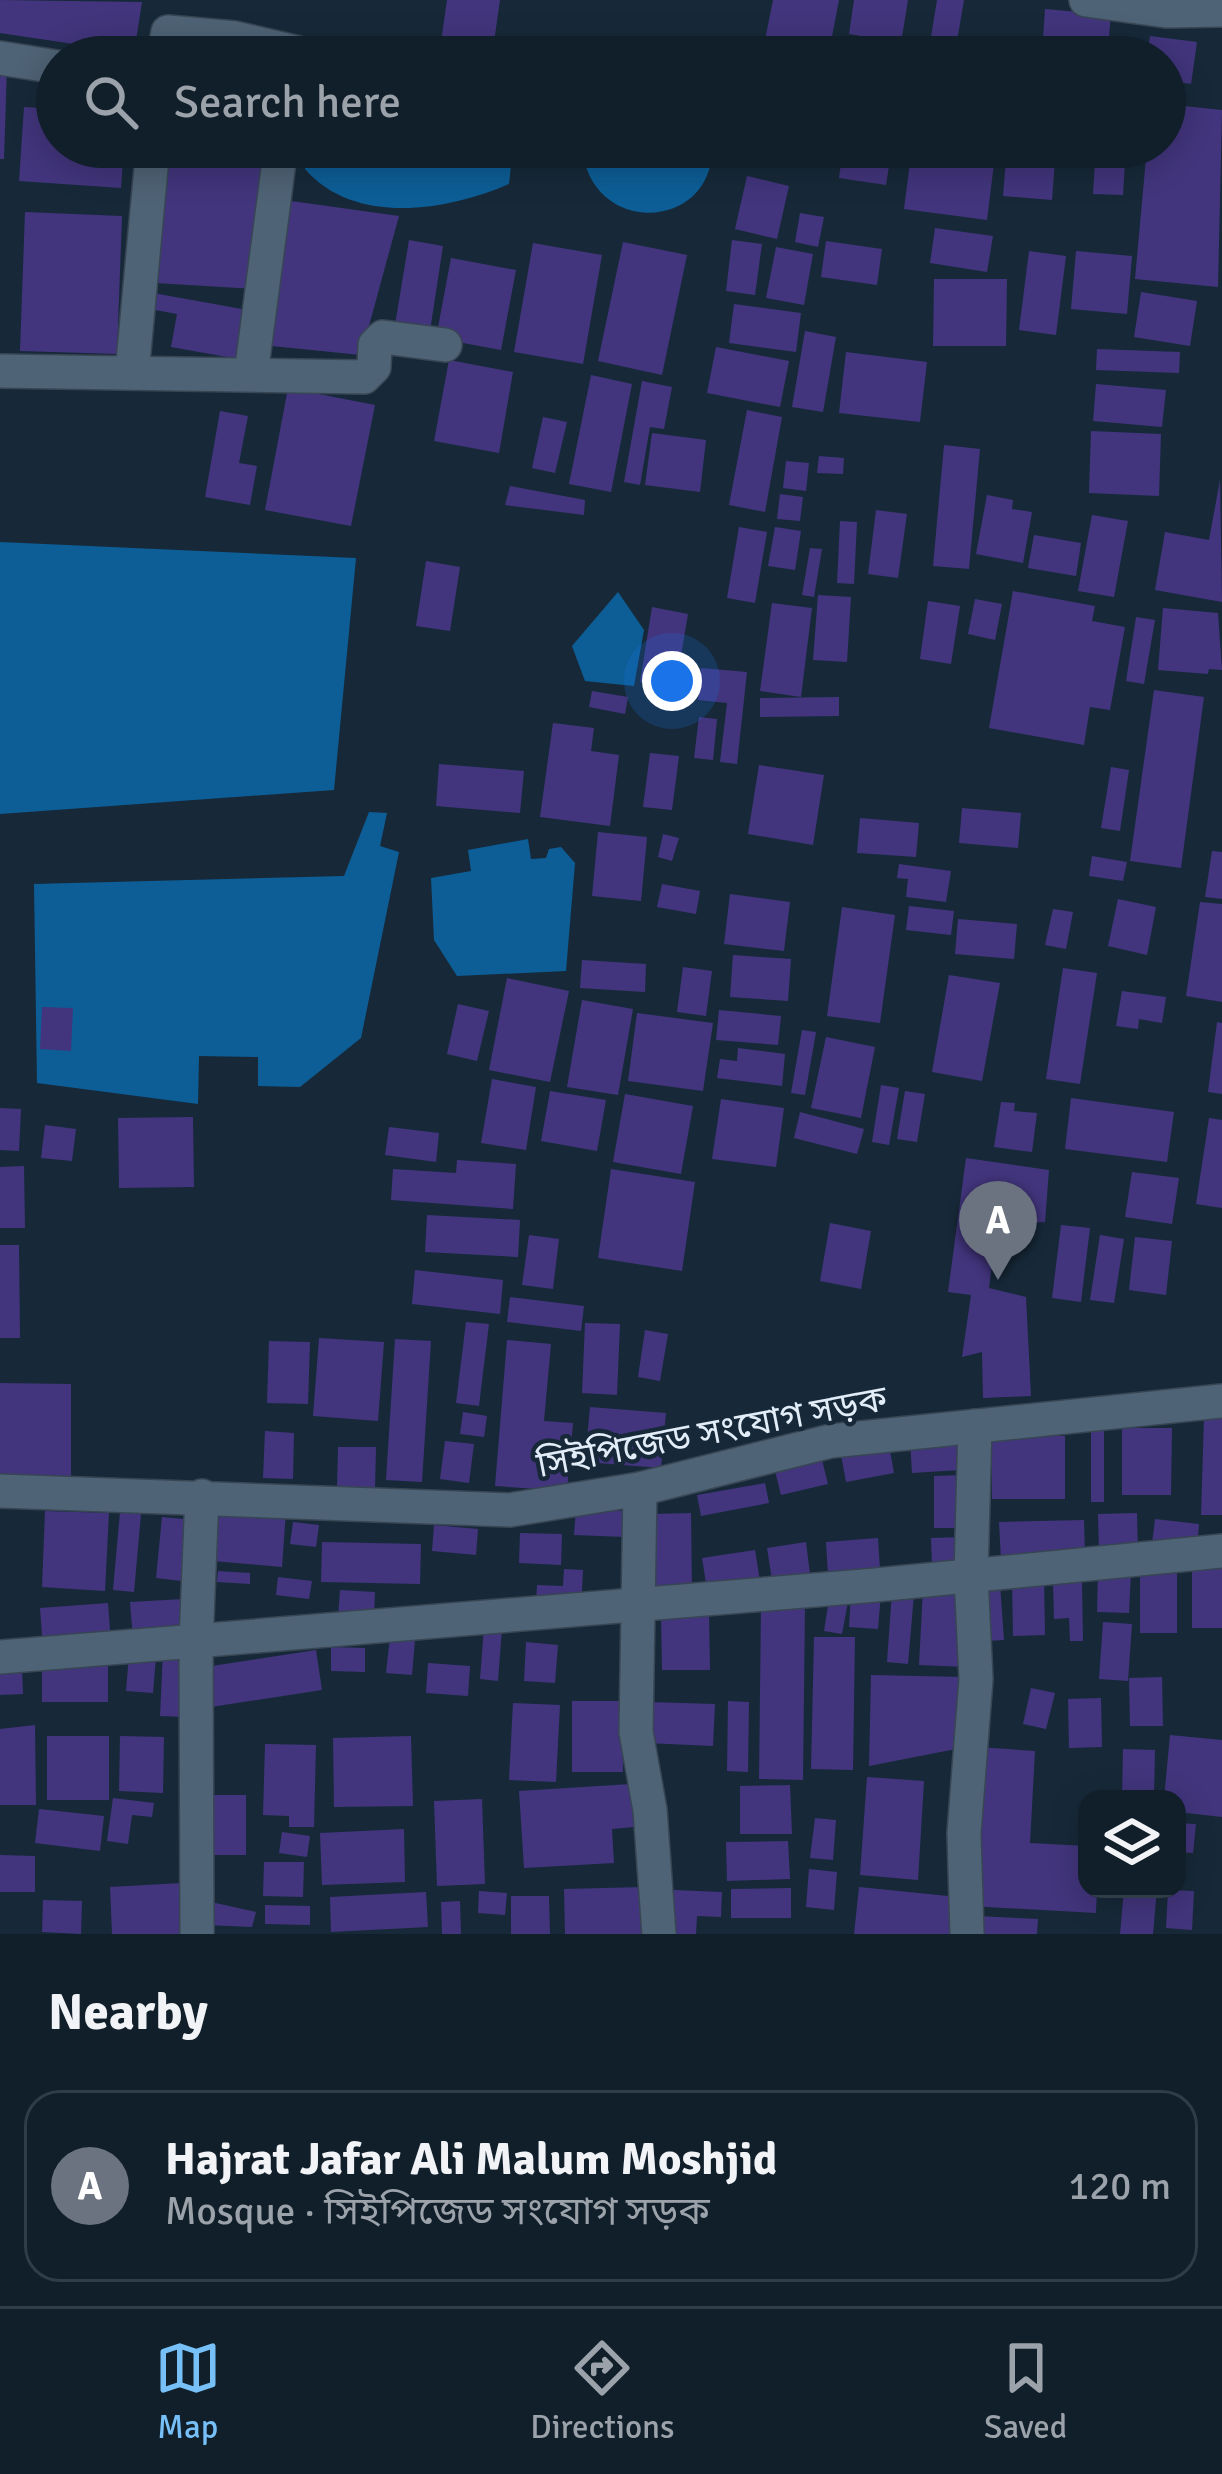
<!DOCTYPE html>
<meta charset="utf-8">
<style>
body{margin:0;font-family:Signika,"Noto Sans Bengali",sans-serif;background:#1a2733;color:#f1f3f6}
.controls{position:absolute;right:36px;bottom:36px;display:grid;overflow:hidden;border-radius:24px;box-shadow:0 6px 30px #0003}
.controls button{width:108px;height:108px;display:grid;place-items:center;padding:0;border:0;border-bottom:3px solid #303d47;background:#111f2b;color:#f1f3f6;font:60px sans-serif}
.you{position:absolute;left:672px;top:681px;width:42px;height:42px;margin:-30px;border:9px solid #fff;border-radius:50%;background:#1a73e8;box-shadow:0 0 0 18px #1a73e833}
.badge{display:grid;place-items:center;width:78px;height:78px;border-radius:50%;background:#77c0f7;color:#fff;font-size:39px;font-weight:700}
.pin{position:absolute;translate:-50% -99px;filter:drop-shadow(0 3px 6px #0008)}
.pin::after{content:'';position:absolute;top:63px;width:42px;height:36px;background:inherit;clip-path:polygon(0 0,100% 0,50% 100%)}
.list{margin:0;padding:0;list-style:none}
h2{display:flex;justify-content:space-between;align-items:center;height:156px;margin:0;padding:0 48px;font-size:51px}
h2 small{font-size:39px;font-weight:400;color:#9ca2a9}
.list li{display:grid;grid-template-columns:78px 1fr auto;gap:36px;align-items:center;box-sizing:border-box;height:192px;margin:0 24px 24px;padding:0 24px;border:3px solid #303d47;border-radius:36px}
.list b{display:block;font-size:45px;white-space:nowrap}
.list p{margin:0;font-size:39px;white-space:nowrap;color:#9ca2a9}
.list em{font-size:39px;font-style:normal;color:#9ca2a9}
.icon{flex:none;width:66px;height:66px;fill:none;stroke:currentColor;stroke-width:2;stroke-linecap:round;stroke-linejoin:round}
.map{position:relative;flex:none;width:1222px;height:1934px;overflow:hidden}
.search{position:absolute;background:#111f2b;box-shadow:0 6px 30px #0003;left:36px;right:36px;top:36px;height:132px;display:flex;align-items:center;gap:30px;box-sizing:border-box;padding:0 42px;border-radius:66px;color:#9ca2a9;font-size:45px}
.sheet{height:372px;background:#111f2b}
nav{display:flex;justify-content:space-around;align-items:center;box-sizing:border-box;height:168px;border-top:3px solid #303d47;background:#111f2b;font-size:33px;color:#9ca2a9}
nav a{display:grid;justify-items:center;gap:6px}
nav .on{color:#77c0f7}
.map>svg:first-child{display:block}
</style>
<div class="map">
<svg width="1222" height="1934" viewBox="0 0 1222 1934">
<rect width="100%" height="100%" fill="#172939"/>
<g fill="#0d5e97">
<path d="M306 147H513L509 184C447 211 354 226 305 169Z"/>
<path d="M582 147H712C714 231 590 238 582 147Z"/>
<path d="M0 542 356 558 334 790 0 814Z"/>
<path d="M618 592 644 630 634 686 585 681 572 646Z"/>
<path d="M369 812 387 813 380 846 399 852 361 1038 300 1087 258 1086V1057L199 1056 198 1104 37 1083 34 884 344 876Z"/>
<path d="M528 839 531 859 546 858 549 849 561 847 575 863 566 971 457 976 434 940 431 878 471 871 468 850Z"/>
</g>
<g fill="#42357d">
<path d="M0 0 142 2 134 53 0 33Z"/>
<path d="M447 0H500L493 49 441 42Z"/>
<path d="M773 0H839L828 57 762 55Z"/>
<path d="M854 0H908L901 43 849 34Z"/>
<path d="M937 0H964L957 41 931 37Z"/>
<path d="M1045 9 1111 15 1107 57 1042 54Z"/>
<path d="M1150 36 1197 42 1191 84 1165 80V57H1147Z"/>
<path d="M969 44 1015 52 1014 57H966Z"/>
<path d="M0 65 7 66 4 159H0Z"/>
<path d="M1165 104 1222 110 1218 287 1135 279 1147 147H1165Z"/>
<path d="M24 107 57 109V147H124L121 188 19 181Z"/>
<path d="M198 147H274L273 158Z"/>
<path d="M843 147H892L886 185 839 178Z"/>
<path d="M912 147H996L987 220 904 209Z"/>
<path d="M1007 147H1056L1052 200 1003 196Z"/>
<path d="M1096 147H1126L1123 195 1093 194Z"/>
<path d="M164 155 264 161 255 289 156 283Z"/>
<path d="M747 176 789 186 777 239 735 229Z"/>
<path d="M284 200 399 216 361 355 262 345Z"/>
<path d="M25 212 122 216 117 354 20 351Z"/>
<path d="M800 213 824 217 818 247 795 242Z"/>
<path d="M935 228 993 236 987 272 930 263Z"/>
<path d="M409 240 443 246 430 331 395 325Z"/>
<path d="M732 240 762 244 755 295 726 291Z"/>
<path d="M826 241 882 249 877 285 821 277Z"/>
<path d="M623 242 687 255 662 375 598 361Z"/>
<path d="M533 243 602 255 583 364 514 352Z"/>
<path d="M776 247 813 254 804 305 766 298Z"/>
<path d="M1029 251 1066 256 1056 335 1019 330Z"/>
<path d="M1076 251 1132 256 1127 314 1071 309Z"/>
<path d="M451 258 516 270 501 350 436 338Z"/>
<path d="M934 279H1007L1006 346H933Z"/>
<path d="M1141 292 1197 301 1190 346 1134 337Z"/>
<path d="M153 293 253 311 244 360 171 347 177 314 150 309Z"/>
<path d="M734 304 801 313 796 352 729 343Z"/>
<path d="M805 331 836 337 823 412 792 407Z"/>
<path d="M716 347 789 361 780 407 707 393Z"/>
<path d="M1097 349 1180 352 1179 373 1096 370Z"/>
<path d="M846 352 927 362 920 422 839 413Z"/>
<path d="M449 360 513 372 499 453 434 441Z"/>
<path d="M591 375 632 384 611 492 569 484Z"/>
<path d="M642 381 672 387 664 429 650 427 640 485 624 482Z"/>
<path d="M1096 384 1166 390 1162 427 1093 421Z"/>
<path d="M288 388 375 405 351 526 265 510Z"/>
<path d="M747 410 782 417 765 512 729 505Z"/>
<path d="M220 411 248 416 239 463 257 466 250 505 205 497Z"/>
<path d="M543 417 567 422 555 473 532 468Z"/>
<path d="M1091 431 1161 434 1159 496 1089 493Z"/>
<path d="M652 433 706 440 700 492 645 485Z"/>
<path d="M944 445 980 449 969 569 933 566Z"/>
<path d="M819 456 844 458 843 474 817 473Z"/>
<path d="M786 461 809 463 806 491 783 488Z"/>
<path d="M1220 480 1222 602 1155 590 1165 532 1209 540Z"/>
<path d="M510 486 585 500 584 515 505 505Z"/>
<path d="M780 494 803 497 800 521 777 519Z"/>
<path d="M987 495 1013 500 1012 509 1032 512 1023 563 976 554Z"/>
<path d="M876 510 907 514 898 578 868 574Z"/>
<path d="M1092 515 1128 521 1114 597 1078 591Z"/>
<path d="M840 521 857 522 854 584 837 583Z"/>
<path d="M739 527 767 532 755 603 727 598Z"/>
<path d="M775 527 801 531 795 570 768 566Z"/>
<path d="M1034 535 1081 543 1076 576 1028 568Z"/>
<path d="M810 548 822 549 814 597 802 595Z"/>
<path d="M426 561 460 567 450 631 416 626Z"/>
<path d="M1013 591 1095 606 1092 621 1125 627 1110 710 1090 707 1084 745 989 728Z"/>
<path d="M818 595 851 597 847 662 813 660Z"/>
<path d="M975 599 1002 604 995 640 968 634Z"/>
<path d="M928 601 960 606 951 664 920 659Z"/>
<path d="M772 603 812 608 801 697 760 691Z"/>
<path d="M652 607 688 614 680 662 693 664 688 691 640 682Z"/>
<path d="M1163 608 1218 613 1222 670 1209 669 1208 674 1158 670Z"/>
<path d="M1136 617 1155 620 1144 684 1126 681Z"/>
<path d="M701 668 747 672 737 764 720 762 727 703 698 700Z"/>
<path d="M1154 690 1204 697 1181 868 1130 861Z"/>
<path d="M592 691 628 697 625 714 589 707Z"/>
<path d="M839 697V716L760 717V698Z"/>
<path d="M699 717 717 719 713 760 694 758Z"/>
<path d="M553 723 594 728 591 751 619 755 610 826 540 817Z"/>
<path d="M650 753 679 756 672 810 643 807Z"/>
<path d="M439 764 524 771 520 813 436 806Z"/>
<path d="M759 765 824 775 813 845 748 834Z"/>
<path d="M1111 767 1129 770 1120 831 1101 828Z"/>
<path d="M962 808 1021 813 1018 848 959 843Z"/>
<path d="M860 818 919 823 916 857 857 853Z"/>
<path d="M598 832 647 837 641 901 592 896Z"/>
<path d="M663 834 679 838 672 861 658 857Z"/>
<path d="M1212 851 1222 852V899L1205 897Z"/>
<path d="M1092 856 1127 862 1123 881 1089 876Z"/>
<path d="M899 864 951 871 946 902 906 897 908 879 897 878Z"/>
<path d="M662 884 700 891 696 914 657 907Z"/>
<path d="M730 894 790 902 784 951 724 944Z"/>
<path d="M1118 899 1156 907 1147 955 1108 946Z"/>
<path d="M1200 902 1222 904V1002L1186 996Z"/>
<path d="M909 906 954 911 951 935 906 930Z"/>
<path d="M842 907 895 915 880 1023 827 1016Z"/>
<path d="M1053 909 1073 912 1066 949 1045 945Z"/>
<path d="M958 919 1017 924 1014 959 955 954Z"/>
<path d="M733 955 791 959 788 1001 730 997Z"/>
<path d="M582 960 646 964 645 992 580 988Z"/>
<path d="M683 967 712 971 706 1016 677 1012Z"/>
<path d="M1063 968 1097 973 1080 1084 1046 1079Z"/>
<path d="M949 975 1000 983 982 1081 932 1072Z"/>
<path d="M507 978 569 991 550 1082 489 1070Z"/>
<path d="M1122 991 1166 997 1162 1023 1139 1019 1138 1029 1116 1026Z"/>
<path d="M582 1000 633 1009 618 1095 567 1087Z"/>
<path d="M458 1004 489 1011 477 1061 447 1054Z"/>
<path d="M42 1007 73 1008 71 1051 40 1049Z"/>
<path d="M719 1010 781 1016 778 1045 716 1040Z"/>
<path d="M637 1013 713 1023 703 1091 628 1081Z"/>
<path d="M1217 1022 1222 1023V1094L1208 1092Z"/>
<path d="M802 1030 816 1032 805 1095 791 1093Z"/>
<path d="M826 1037 875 1047 861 1118 811 1108Z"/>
<path d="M738 1048 785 1054 782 1086 717 1078 720 1059 737 1061Z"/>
<path d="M492 1079 536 1087 526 1150 481 1143Z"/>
<path d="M881 1085 899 1088 889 1145 872 1142Z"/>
<path d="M550 1091 606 1100 597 1151 541 1141Z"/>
<path d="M905 1091 925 1094 917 1142 897 1139Z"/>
<path d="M625 1094 693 1106 681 1174 613 1162Z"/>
<path d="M1071 1098 1174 1112 1167 1162 1065 1149Z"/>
<path d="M721 1099 784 1108 776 1167 712 1159Z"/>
<path d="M1001 1102 1015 1103 1014 1111 1037 1113 1032 1152 994 1147Z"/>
<path d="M0 1108 21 1109 19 1151 0 1150Z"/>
<path d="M800 1112 864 1129 857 1154 794 1138Z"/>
<path d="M193 1117 194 1187 119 1188 118 1118Z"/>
<path d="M1209 1118 1222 1120V1208L1196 1204Z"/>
<path d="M45 1125 76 1129 72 1161 41 1158Z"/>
<path d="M389 1127 439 1133 436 1162 385 1155Z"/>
<path d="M966 1158 1049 1170 1045 1222 997 1225 989 1288 1026 1297 1031 1396 983 1398 982 1352 962 1357 971 1295 948 1292Z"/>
<path d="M457 1160 516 1164 513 1209 391 1200 393 1169 456 1173Z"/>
<path d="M24 1166 25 1228H0V1167Z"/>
<path d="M611 1169 695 1182 682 1271 598 1258Z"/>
<path d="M1132 1172 1179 1178 1172 1224 1125 1217Z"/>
<path d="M427 1215 520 1220 518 1257 425 1252Z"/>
<path d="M830 1223 871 1231 861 1289 820 1281Z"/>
<path d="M1061 1225 1090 1228 1081 1302 1052 1298Z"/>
<path d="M529 1235 559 1239 553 1289 522 1285Z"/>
<path d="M1100 1235 1124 1239 1114 1303 1090 1300Z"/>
<path d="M1135 1237 1172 1241 1166 1295 1129 1290Z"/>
<path d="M0 1245H19L20 1338H0Z"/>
<path d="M415 1270 503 1280 500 1314 412 1304Z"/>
<path d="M510 1297 584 1306 581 1331 507 1322Z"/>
<path d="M466 1322 489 1324 479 1406 456 1403Z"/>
<path d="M585 1323 620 1324 617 1395 582 1393Z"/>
<path d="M645 1330 668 1334 660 1381 638 1377Z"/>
<path d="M319 1338 384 1342 378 1421 313 1416Z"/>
<path d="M395 1339 431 1341 422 1482 386 1480Z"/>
<path d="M507 1340 551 1344 544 1421 573 1423 567 1491 495 1486Z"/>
<path d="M269 1341 310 1342 308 1404 267 1403Z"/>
<path d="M0 1383 71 1384V1476H0Z"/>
<path d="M590 1407 666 1413 661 1468 585 1462Z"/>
<path d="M463 1412 487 1416 484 1437 460 1434Z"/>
<path d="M1204 1417H1222V1515H1201Z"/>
<path d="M1122 1428H1172L1171 1495H1122Z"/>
<rect x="1091" y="1430" width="13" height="72"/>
<path d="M265 1431 294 1433 293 1479 263 1478Z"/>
<rect x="992" y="1436" width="73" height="63"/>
<path d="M958 1437 961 1470 912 1473 910 1440Z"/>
<path d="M888 1440 894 1473 846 1482 840 1449Z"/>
<path d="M445 1441 474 1444 469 1483 440 1479Z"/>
<path d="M338 1447H376L375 1489H337Z"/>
<path d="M820 1452 828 1484 781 1495 773 1463Z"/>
<path d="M965 1475 966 1528H934V1476Z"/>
<path d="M765 1483 769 1503 701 1516 697 1495Z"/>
<path d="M121 1501 142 1503 134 1592 113 1590Z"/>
<path d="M218 1505 286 1511 282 1567 213 1561Z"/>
<path d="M576 1509 626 1511 625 1537 574 1535Z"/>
<path d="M45 1511 109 1513 105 1591 42 1587Z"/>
<path d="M691 1513 692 1593 652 1594 651 1514Z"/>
<path d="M1137 1513 1138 1553 1099 1554 1098 1514Z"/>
<path d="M162 1517 195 1520 190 1582 156 1578Z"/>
<path d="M1155 1519 1199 1524 1197 1548 1152 1544Z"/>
<path d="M1084 1520 1085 1557 1001 1560 999 1522Z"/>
<path d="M293 1522 319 1525 316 1547 290 1544Z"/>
<path d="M434 1525 478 1529 476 1555 432 1551Z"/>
<path d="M520 1533 562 1534 561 1565 519 1563Z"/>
<path d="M965 1537 966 1565 932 1566 931 1538Z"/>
<path d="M878 1538 880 1570 828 1574 826 1542Z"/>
<path d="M322 1542 421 1544 420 1584 321 1582Z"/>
<path d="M806 1542 810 1574 772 1580 767 1548Z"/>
<path d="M755 1550 760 1581 707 1590 702 1558Z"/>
<path d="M1222 1565V1628H1192V1566Z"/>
<path d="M1177 1568V1633H1140V1569Z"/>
<path d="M564 1569 583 1570 581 1608 536 1606 537 1585 563 1586Z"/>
<path d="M218 1571 250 1573V1584L217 1582Z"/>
<path d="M1098 1571 1131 1572 1129 1613 1097 1612Z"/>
<path d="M278 1577 312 1581 309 1599 276 1595Z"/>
<path d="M1044 1577 1045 1635 1013 1636 1012 1578Z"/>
<path d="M1082 1581 1083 1641H1070L1069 1618 1054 1619 1053 1582Z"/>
<path d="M1000 1584 1004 1640 986 1641 982 1585Z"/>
<path d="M923 1589 969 1591 965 1667 919 1665Z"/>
<path d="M340 1590 375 1592 374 1618 338 1617Z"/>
<path d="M851 1591 881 1593 878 1629 849 1627Z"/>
<path d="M892 1592 914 1594 908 1664 887 1662Z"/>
<path d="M184 1599 186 1636 133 1639 130 1602Z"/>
<path d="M829 1599 848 1602 842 1634 824 1631Z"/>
<path d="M108 1603 111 1644 43 1649 40 1608Z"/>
<path d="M761 1604H805L803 1780 759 1779Z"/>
<path d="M709 1614 710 1670H662L661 1615Z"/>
<path d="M1103 1622 1132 1624 1128 1681 1099 1679Z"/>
<path d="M484 1627 502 1628 498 1681 480 1679Z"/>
<path d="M390 1637 415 1640 412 1675 386 1673Z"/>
<path d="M814 1637H855L853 1770 811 1769Z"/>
<path d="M526 1642 558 1645 555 1683 524 1681Z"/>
<path d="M331 1647 365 1648V1672L331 1671Z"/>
<path d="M316 1650 322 1690 211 1707 205 1667Z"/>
<path d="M163 1651H188L185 1717 160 1716Z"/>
<path d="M129 1655 156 1657 153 1693 126 1691Z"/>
<path d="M108 1661V1702H42V1662Z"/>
<path d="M428 1663 470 1666 468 1696 426 1693Z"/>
<path d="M0 1668H22L23 1694 0 1695Z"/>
<path d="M871 1675 965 1677 961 1748 869 1766Z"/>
<path d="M1162 1677 1163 1726H1130L1129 1678Z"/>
<path d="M1031 1688 1055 1693 1046 1729 1023 1724Z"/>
<path d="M1101 1698 1102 1747 1069 1748 1068 1699Z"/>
<path d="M572 1701H622L623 1772H572Z"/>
<path d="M728 1701 749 1702 748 1772 727 1771Z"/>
<path d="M648 1702 715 1704 713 1746 646 1743Z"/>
<path d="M513 1703 560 1705 556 1782 509 1780Z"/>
<path d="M35 1725 36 1805H0V1729Z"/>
<path d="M1170 1735 1222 1740V1817L1177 1812V1799H1164Z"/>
<rect x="47" y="1736" width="62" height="64"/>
<path d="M120 1736 164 1737 163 1793 119 1791Z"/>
<path d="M411 1736 413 1806 334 1807 333 1738Z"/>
<path d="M265 1744 316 1745 314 1827H289V1816L263 1815Z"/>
<path d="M978 1747 1035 1751 1030 1843 1087 1846V1889H1097L1096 1913 969 1906Z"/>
<path d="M1123 1749 1155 1750 1154 1799H1122Z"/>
<path d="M867 1777 924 1781 918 1880 860 1875Z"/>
<path d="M631 1784 634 1827 612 1829 614 1863 524 1868 519 1791Z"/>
<path d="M790 1785 792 1834H740V1786Z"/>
<rect x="205" y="1795" width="41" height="60"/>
<path d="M113 1798 154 1803 152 1817 132 1815 128 1844 107 1841Z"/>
<path d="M482 1799 485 1884 437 1886 434 1801Z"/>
<path d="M39 1809 104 1816 100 1851 35 1843Z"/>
<path d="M815 1818 836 1820 833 1860 810 1858Z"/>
<path d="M1177 1823 1196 1824 1193 1853 1177 1852Z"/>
<path d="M404 1829 405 1882 322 1885 320 1833Z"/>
<path d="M282 1832 310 1836 307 1857 279 1853Z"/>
<path d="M788 1841 790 1879 727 1881 726 1842Z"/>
<path d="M0 1855 35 1856V1892H0Z"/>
<path d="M264 1862H304L303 1897 263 1896Z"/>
<path d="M809 1869 837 1872 834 1910 806 1907Z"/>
<path d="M181 1883 183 1934H112L110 1887Z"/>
<path d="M644 1887 645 1934H565L564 1889Z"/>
<path d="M859 1887 958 1897 954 1934H854Z"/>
<path d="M791 1888V1918H731V1889Z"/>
<path d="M1124 1889H1157L1153 1934H1120Z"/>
<path d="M674 1890 722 1892 721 1917 697 1916 696 1934H672Z"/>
<path d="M1168 1890 1194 1891 1192 1930 1166 1928Z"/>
<path d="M479 1891 507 1893 505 1915 478 1913Z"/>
<path d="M426 1892 428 1927 331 1932 330 1897Z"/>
<path d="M511 1896H549L550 1934H511Z"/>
<path d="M43 1900 82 1901 81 1934 42 1932Z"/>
<path d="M460 1901 461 1934H442L441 1902Z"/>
<path d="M211 1902 256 1912 252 1927 206 1925Z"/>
<path d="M265 1905 310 1906V1925L265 1924Z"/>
<path d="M977 1916 1038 1919 1037 1934H976Z"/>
</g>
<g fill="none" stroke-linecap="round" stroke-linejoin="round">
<defs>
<g id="minor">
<path d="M1086 0 1166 11 1222 10"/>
<path d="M163 57 168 32 235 38 295 52 294 57"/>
<path d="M0 58 57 67"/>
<path d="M0 371 364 377 374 367 375 345 383 337 445 345"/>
<path d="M132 373 153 147"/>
<path d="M251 374 281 147"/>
<path d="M640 1489 636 1732 650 1810 659 1934"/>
<path d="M0 1491 510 1510 640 1489 831 1441 1222 1401"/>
<path d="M0 1657 876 1585 1222 1551"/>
<path d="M197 1934 196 1642 202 1496"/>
<path d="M967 1934 964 1833 976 1679 971 1576 975 1426"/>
</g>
</defs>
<use href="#minor" stroke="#384654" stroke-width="36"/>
<use href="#minor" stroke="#4f6376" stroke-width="33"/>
</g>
<g text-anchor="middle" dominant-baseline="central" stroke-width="9" stroke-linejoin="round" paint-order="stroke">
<g font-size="36" fill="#e2edf8" stroke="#172939">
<text transform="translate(712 1432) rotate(-11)">সিইপিজেড সংযোগ সড়ক</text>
</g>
</g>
</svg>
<div class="controls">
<button><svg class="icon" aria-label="layers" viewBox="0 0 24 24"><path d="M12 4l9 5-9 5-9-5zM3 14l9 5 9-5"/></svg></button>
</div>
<div class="you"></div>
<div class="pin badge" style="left:998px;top:1280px;background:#6b7280">A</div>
<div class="search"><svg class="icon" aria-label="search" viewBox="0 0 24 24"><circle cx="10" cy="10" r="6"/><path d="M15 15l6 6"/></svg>Search here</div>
</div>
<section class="sheet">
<h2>Nearby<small></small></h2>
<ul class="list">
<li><span class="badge" style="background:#6b7280">A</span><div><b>Hajrat Jafar Ali Malum Moshjid</b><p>Mosque · সিইপিজেড সংযোগ সড়ক</p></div><em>120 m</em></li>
</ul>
</section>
<nav>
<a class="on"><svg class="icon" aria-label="map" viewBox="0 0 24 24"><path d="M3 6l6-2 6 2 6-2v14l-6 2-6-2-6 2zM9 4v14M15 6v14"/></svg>Map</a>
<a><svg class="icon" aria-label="directions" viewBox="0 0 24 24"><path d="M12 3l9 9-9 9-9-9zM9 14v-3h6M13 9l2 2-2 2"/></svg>Directions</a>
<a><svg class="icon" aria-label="saved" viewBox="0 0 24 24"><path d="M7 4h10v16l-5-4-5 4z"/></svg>Saved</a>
</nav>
